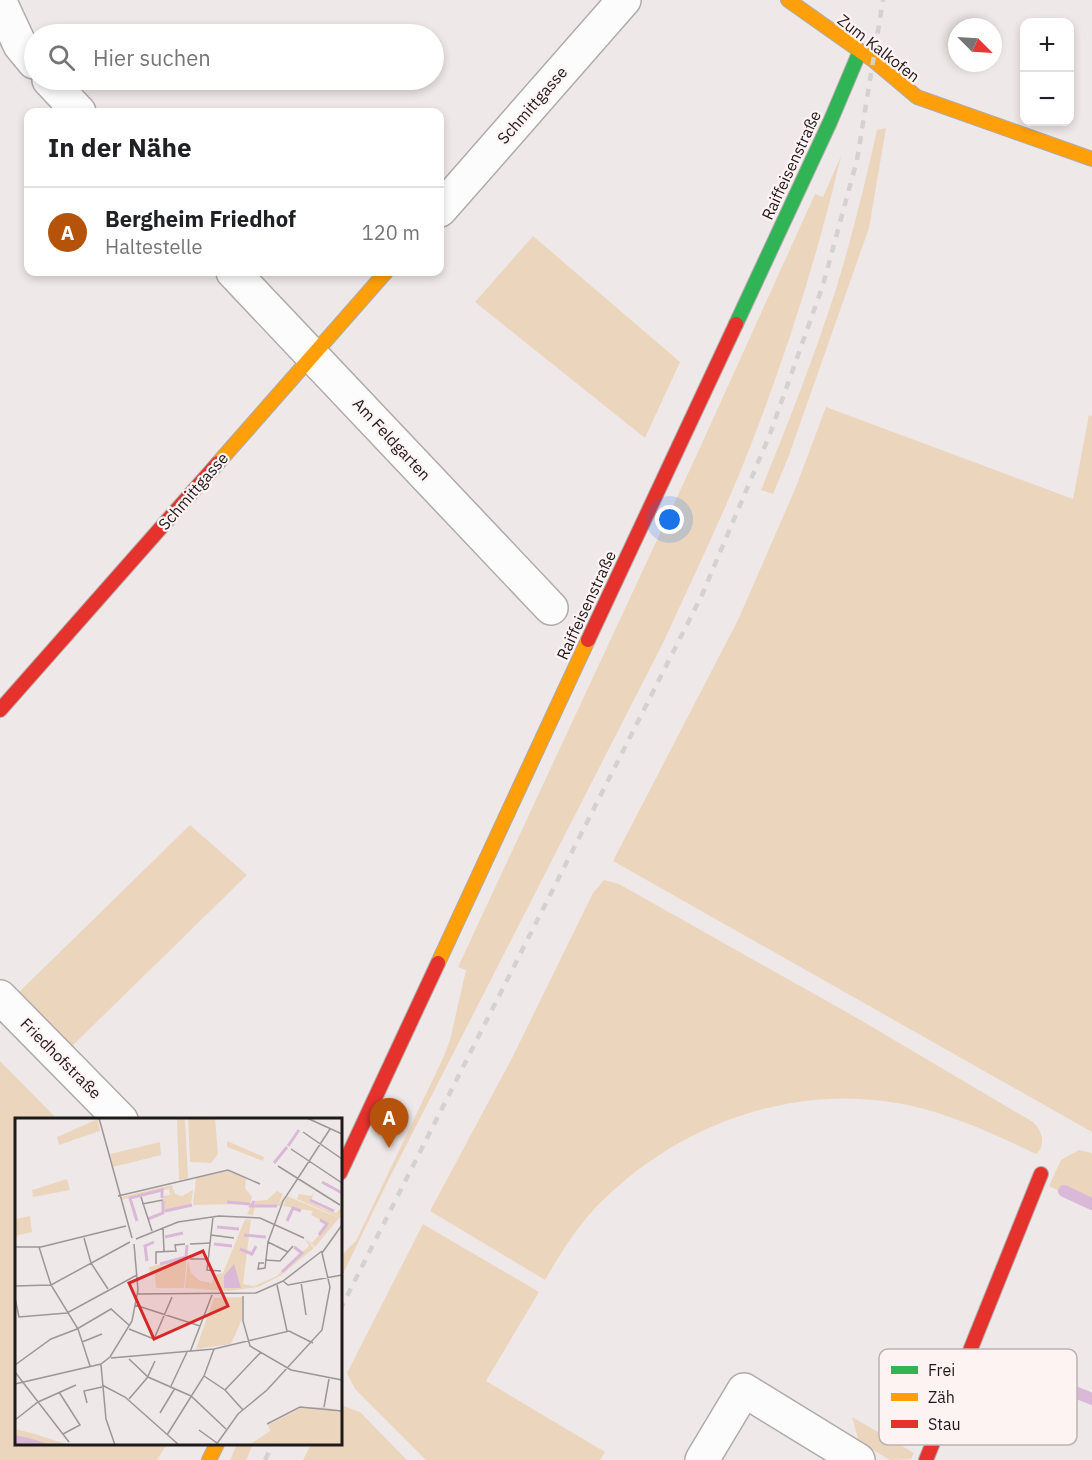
<!DOCTYPE html>
<html lang="de">
<meta charset="utf-8">
<style>
body{margin:0;font-family:"IBM Plex Sans",sans-serif;background:#f6f6f6;color:#202124}
.controls{position:absolute;right:18px;top:18px;display:grid;overflow:hidden;border-radius:12px;box-shadow:0 3px 9px #0003}
.controls button{width:54px;height:54px;display:grid;place-items:center;padding:0;border:0;border-bottom:2px solid #e0e0e0;background:#fff;color:#202124;font:30px sans-serif}
.compass{position:absolute;left:948px;top:18px;width:54px;height:54px;border-radius:50%;background:#fff;box-shadow:0 3px 9px #0003;rotate:114deg}
.you{position:absolute;left:670px;top:520px;width:21px;height:21px;margin:-15px;border:4px solid #fff;border-radius:50%;background:#1a73e8;box-shadow:0 0 0 9px #1a73e833}
.badge{display:grid;place-items:center;width:39px;height:39px;border-radius:50%;background:#b45309;color:#fff;font-size:20px;font-weight:700}
.pin{position:absolute;translate:-50% -50px;filter:drop-shadow(0 2px 3px #0008)}
.pin::after{content:'';position:absolute;top:32px;width:21px;height:18px;background:inherit;clip-path:polygon(0 0,100% 0,50% 100%)}
.list{margin:0;padding:0;list-style:none}
h2{display:flex;justify-content:space-between;align-items:center;height:78px;margin:0;padding:0 24px;font-size:26px}
h2 small{font-size:20px;font-weight:400;color:#757577}
.list li{display:grid;grid-template-columns:39px 1fr auto;gap:18px;align-items:center;box-sizing:border-box;height:90px;padding:0 24px;border-top:2px solid #e0e0e0}
.list b{display:block;font-size:22px;white-space:nowrap}
.list p{margin:0;font-size:20px;white-space:nowrap;color:#757577}
.list em{font-size:20px;font-style:normal;color:#757577}
.icon{flex:none;width:33px;height:33px;fill:none;stroke:currentColor;stroke-width:2;stroke-linecap:round;stroke-linejoin:round}
.map{position:relative;flex:none;width:1092px;height:1460px;overflow:hidden}
.search{position:absolute;background:#fff;box-shadow:0 3px 9px #0003;left:24px;top:24px;width:420px;height:66px;display:flex;align-items:center;gap:15px;box-sizing:border-box;padding:0 21px;border-radius:33px;color:#757577;font-size:22px}
.panel{position:absolute;background:#fff;box-shadow:0 3px 9px #0003;left:24px;top:108px;width:420px;height:168px;border-radius:12px}
.map>svg:first-child{display:block}
</style>
<div class="map">
<svg width="1092" height="1460" viewBox="0 0 1092 1460">
<rect width="100%" height="100%" fill="#efe8e8"/>
<g fill="#ebd6bd">
<path d="M886 128 869 228 788 458 773 494 761 490C788 424 814 357 836 289 852 237 865 184 877 130Z"/>
<path d="M841 156C816 263 782 368 741 470 717 528 690 584 664 641L388 1181 341 1278C340 1258 340 1255 356 1241L444 1056 450 1040 466 970 458 967 698 452 815 194 823 197Z"/>
<path d="M533 236 680 362 645 438 475 302Z"/>
<path d="M826 407 1073 499 1089 415 1092 416V1132L613 861 738 620 796 487Z"/>
<path d="M190 825 247 875 67 1051 13 998Z"/>
<path d="M604 880 619 884 857 1018 1033 1122C1042 1130 1047 1145 1036 1154 994 1134 953 1115 908 1105 791 1080 667 1128 588 1216 571 1236 558 1258 545 1280L430 1211 512 1058 593 893Z"/>
<path d="M0 1061 57 1119 16 1120V1444H167L157 1460H0Z"/>
<path d="M1079 1150 1092 1153V1199L1066 1188 1063 1193 1049 1186 1061 1160Z"/>
<path d="M423 1224 539 1292 486 1381 605 1452 600 1460H426L355 1389 347 1373Z"/>
<path d="M341 1405 360 1412 407 1460H303L311 1444H340Z"/>
<path d="M852 1417 914 1453 911 1459 890 1460 859 1442Z"/>
<path d="M237 1444H253L246 1460H230Z"/>
</g>
<g fill="none" stroke-linecap="round" stroke-linejoin="round">
<g stroke="#d9b9d7" stroke-width="12">
<path d="M1064 1191 1092 1204"/>
<path d="M1038 1377 1092 1399"/>
</g>
<defs>
<g id="street">
<path d="M0 2 20 45 34 62"/>
<path d="M49 80 79 112"/>
<path d="M440 210 624 0"/>
<path d="M233 272 551 608"/>
<path d="M0 997 121 1120"/>
<path d="M702 1460 744 1390 858 1460"/>
</g>
<path id="fast" d="M736 324 830 122 860 51"/>
<g id="slow">
<path d="M788 0 873 60 917 97 1092 159"/>
<path d="M218 463 386 272"/>
<path d="M438 963 588 640"/>
<path d="M209 1460 217 1444"/>
</g>
<g id="jam">
<path d="M588 640 736 324"/>
<path d="M0 710 218 463"/>
<path d="M340 1173 438 963"/>
<path d="M926 1460 1041 1174"/>
</g>
</defs>
<use href="#street" stroke="#b0abab" stroke-width="36"/>
<use href="#fast" stroke="#b0abab" stroke-width="16"/>
<use href="#slow" stroke="#b0abab" stroke-width="16"/>
<use href="#jam" stroke="#b0abab" stroke-width="16"/>
<use href="#street" stroke="#fdfcfc" stroke-width="33"/>
<use href="#fast" stroke="#30b455" stroke-width="14"/>
<use href="#slow" stroke="#ff9f0a" stroke-width="14"/>
<use href="#jam" stroke="#e5322d" stroke-width="14"/>
<g stroke="#d4d1d1" stroke-width="4.5" stroke-dasharray="8 8" stroke-linecap="butt">
<path d="M340 1310 702 595 770 434 823 285 857 160 883 0"/>
<path d="M265 1460 273 1444"/>
</g>
</g>
<g text-anchor="middle" dominant-baseline="central" stroke-width="4.5" stroke-linejoin="round" paint-order="stroke">
<g font-size="16" fill="#1f1a1a" stroke="#fef3f3">
<text transform="translate(879 48) rotate(38)">Zum Kalkofen</text>
<text transform="translate(532 105) rotate(-49)">Schmittgasse</text>
<text transform="translate(791 165) rotate(-65)">Raiffeisenstraße</text>
<text transform="translate(392 439) rotate(47)">Am Feldgarten</text>
<text transform="translate(193 491) rotate(-49)">Schmittgasse</text>
<text transform="translate(586 605) rotate(-65)">Raiffeisenstraße</text>
<text transform="translate(61 1058) rotate(45)">Friedhofstraße</text>
</g>
</g>
<g transform="translate(15 1118)">
<rect width="327" height="327" fill="#efe8e8"/>
<path d="M162 0H170L173 60 164 62ZM173 0H200L203 36 196 45 175 44ZM83 1 85 13 44 27 42 19ZM212 23 249 39 248 43 212 29ZM145 24 146 37 98 49 95 36ZM213 53 231 60 230 70 237 79 235 86 178 87 181 60ZM52 61 55 72 18 79 17 72ZM157 67 160 76 167 78 178 72 176 86 149 93 148 78 155 77 154 71 106 82V79ZM262 73 268 76 263 87 270 77 265 88H240L238 97 232 96 239 83 252 82ZM299 74 296 83 307 90 321 95 327 89 325 100 282 81 284 76 296 78ZM272 78 324 100 300 129 291 121 297 125 313 106 296 97 298 93 268 88ZM15 98 17 114 0 118V101ZM230 101 236 102 228 166 239 168 262 158 294 128 290 121 299 130 265 158 243 169 214 173 170 170 173 142 176 155 185 163 197 165 199 157 208 155ZM173 127 169 170H141L140 156H135L134 149 170 140ZM227 179V201L216 226 181 231 199 180ZM309 289 327 293V327H234L255 313 253 307 286 290ZM0 311 20 316 54 327H0Z" fill="#ebd6bd"/>
<path d="M219 146 226 170H209V158ZM0 317 21 322 36 327H0Z" fill="#d9b9d7"/>
<path fill="none" stroke="#d9b9d7" stroke-width="3" d="M273 28 284 12M259 45 272 29M307 64 327 75M295 82 319 93M239 83 236 88H262M212 84 235 86M150 93 177 87M133 101 148 95V83M122 103 115 80 147 72V80M272 103 278 90 286 93M202 109 224 111M229 117 251 119M304 117 312 106 305 102M150 119 168 115M199 126 217 128M225 131 237 136 241 128M132 143 130 128 139 124M145 146 171 139 172 127M267 154 287 135 279 129"/>
<path fill="none" stroke="#9c9696" stroke-width="1.5" d="M84 0 117 120M292 0 327 16M288 14 327 41M276 31 327 65M263 48 325 87M103 78 213 52 245 66M126 79 137 113M127 86 148 82M198 99 192 152 206 153M148 109 149 133M196 117 219 120M69 120 76 145 93 171M121 121 163 104 204 98 245 100 289 120M253 124 273 134M175 126 196 125M0 129H26L111 108M24 129 36 167 63 211 75 248M175 141H194M250 142 265 143 278 128M249 145H244L243 151 250 150 253 124 268 83 315 11M141 146V134L161 133 160 127 170 126M268 163 273 167 327 157M286 164 291 197M262 167 272 213M0 168 36 167 115 124M122 176 241 175 268 163 307 133M228 178V203L235 228 276 252 327 262M0 180 4 199 52 195 122 157M120 187 185 208M114 211 139 221M139 221 157 179M67 224 87 216M175 234 197 177M96 240 199 231 274 213 298 225M114 241 133 259 176 278 211 311M0 247 36 221 62 211 96 191 115 208M86 247 91 301 100 327M0 254 54 324M189 258 210 272 228 292M0 266 86 246 95 239 117 203 123 172 119 126M87 267 110 279 164 327M156 268 172 234M210 272 246 234M44 274 65 307 48 316M114 281 132 260 140 243M72 285 69 273 87 269M309 289 314 261M145 295 160 270M0 302 23 284 61 267M252 306 285 289 327 293M184 312 202 325M152 317 189 258 199 231M201 327 223 296 252 272 307 212 315 169 307 135 327 107"/>
<path fill="#d62828" fill-opacity="0.15" stroke="#d62828" stroke-width="3" d="M188 133 213 188 139 221 114 165Z"/>
<rect width="327" height="327" fill="none" stroke="#1f1a1a" stroke-width="3"/>
</g>
<rect x="879" y="1349" width="198" height="96" rx="9" fill="#fef3f3" stroke="#bbb2b2" stroke-width="1.5"/>
<rect x="891" y="1366" width="27" height="8" fill="#30b455"/>
<rect x="891" y="1393" width="27" height="8" fill="#ff9f0a"/>
<rect x="891" y="1420" width="27" height="8" fill="#e5322d"/>
<g font-size="16" fill="#1f1a1a">
<text x="928" y="1376">Frei</text>
<text x="928" y="1403">Zäh</text>
<text x="928" y="1430">Stau</text>
</g>
</svg>
<div class="controls">
<button>+</button>
<button>−</button>
</div>
<svg class="compass" viewBox="-18 -18 36 36"><path d="M0-13l5 13h-10z" fill="#e53935"/><path d="M0 13l5-13h-10z" fill="#757577"/></svg>
<div class="you"></div>
<div class="pin badge" style="left:389px;top:1148px">A</div>
<div class="search"><svg class="icon" aria-label="search" viewBox="0 0 24 24"><circle cx="10" cy="10" r="6"/><path d="M15 15l6 6"/></svg>Hier suchen</div>
<section class="panel">
<h2>In der Nähe<small></small></h2>
<ul class="list">
<li><span class="badge">A</span><div><b>Bergheim Friedhof</b><p>Haltestelle</p></div><em>120 m</em></li>
</ul>
</section>
</div>
